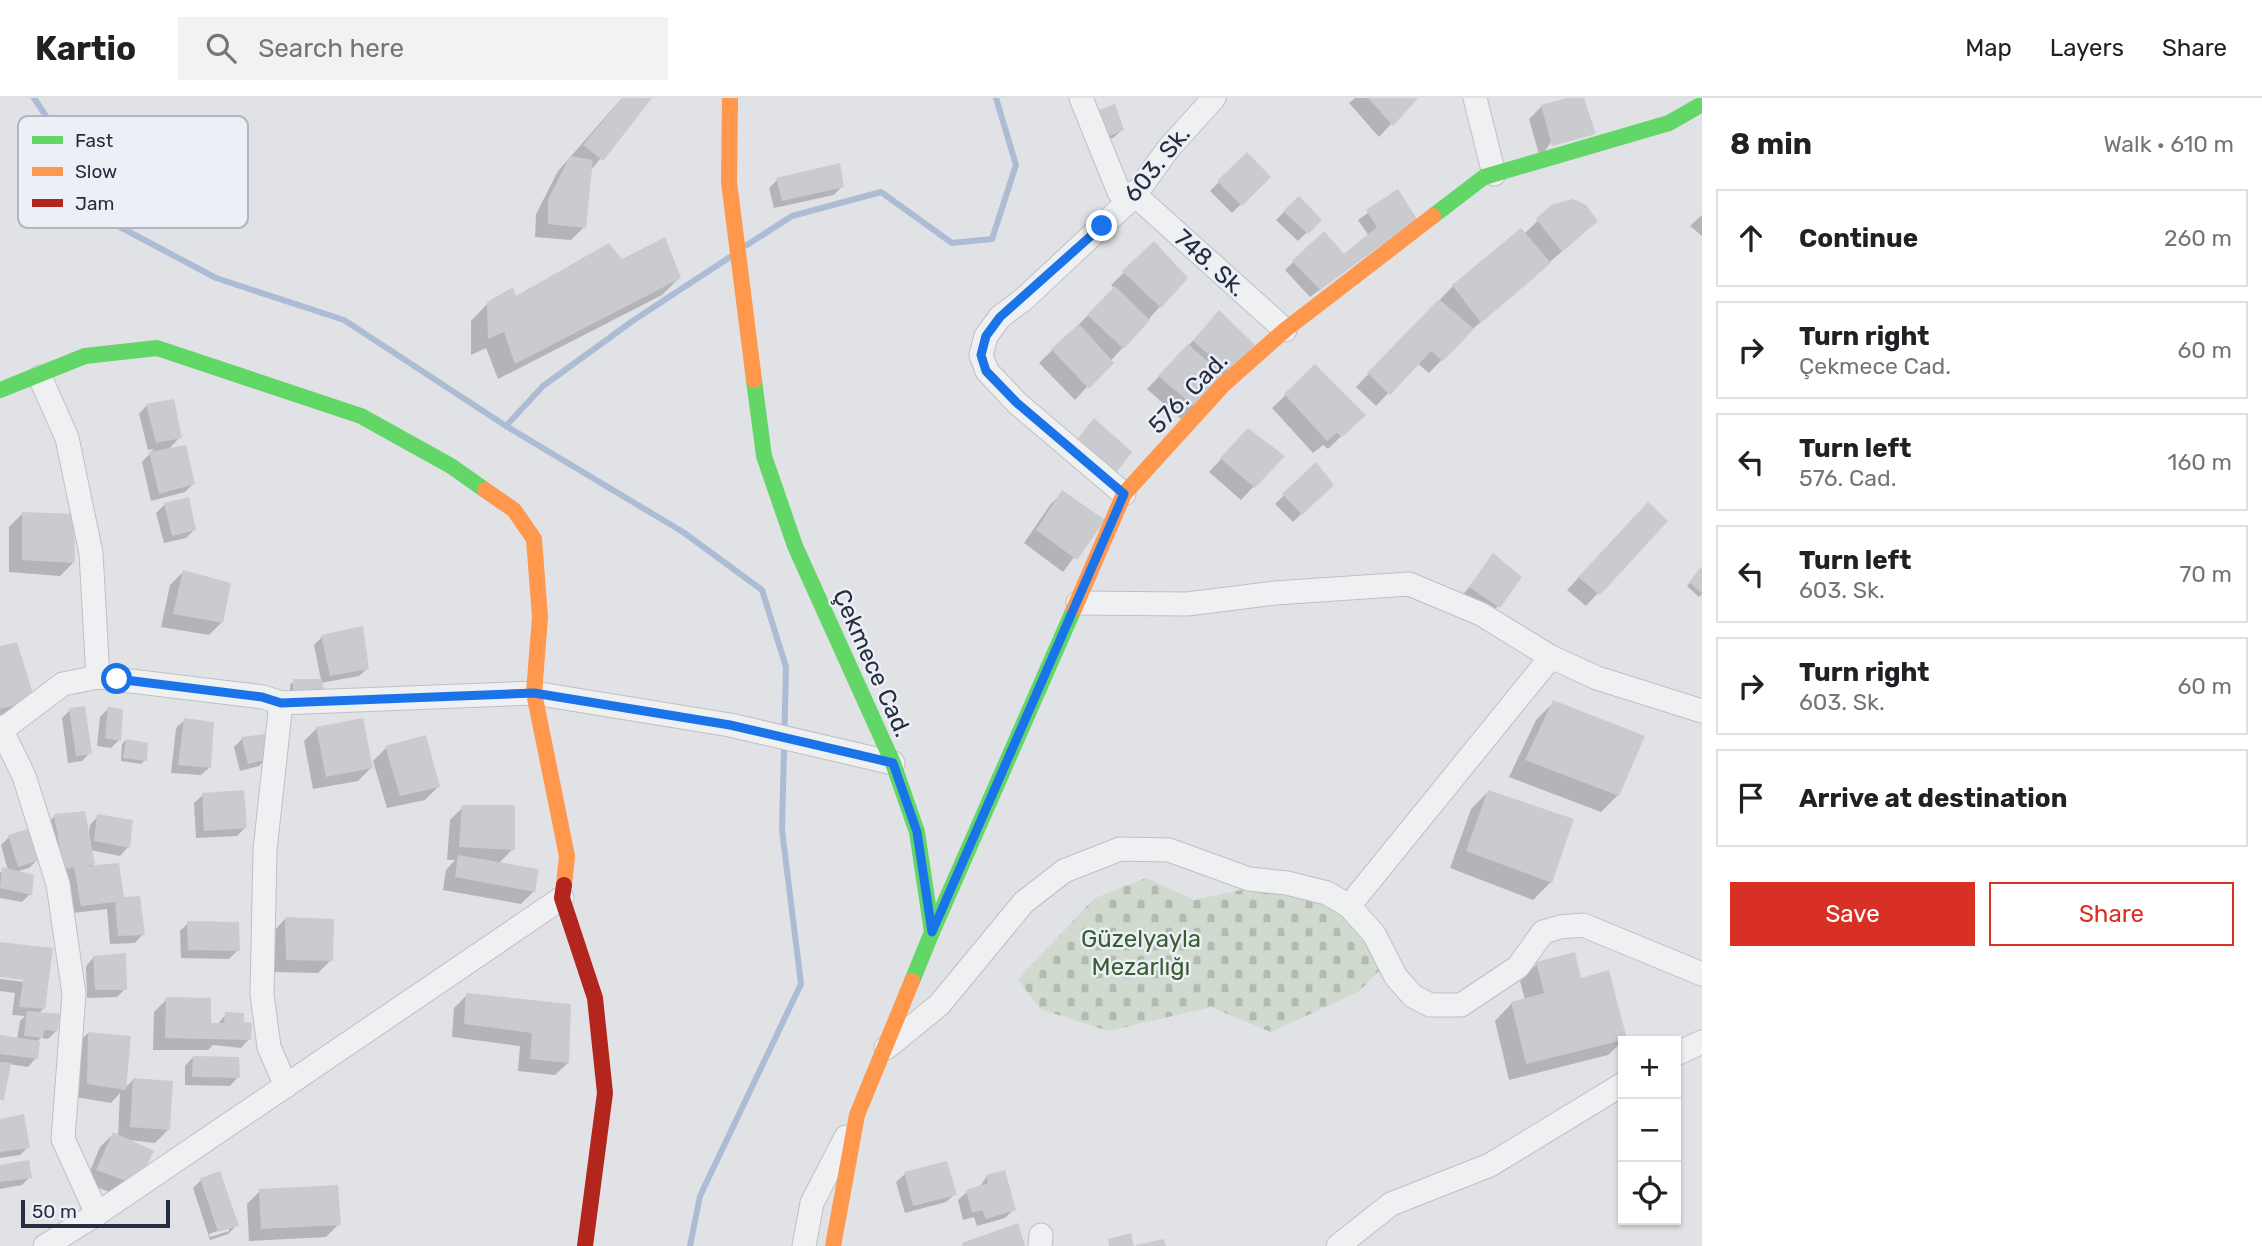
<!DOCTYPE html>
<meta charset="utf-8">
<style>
body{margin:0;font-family:Rubik,sans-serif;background:#f2f2f2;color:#202124}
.controls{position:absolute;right:21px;bottom:21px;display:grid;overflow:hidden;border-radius:0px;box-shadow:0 2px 5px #0004}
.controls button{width:63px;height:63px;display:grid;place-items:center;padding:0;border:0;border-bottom:2px solid #e0e0e0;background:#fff;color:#202124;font:35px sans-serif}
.scale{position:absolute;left:21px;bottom:18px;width:149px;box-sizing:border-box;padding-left:7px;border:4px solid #252e40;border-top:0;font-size:19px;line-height:24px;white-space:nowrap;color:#252e40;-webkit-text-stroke:5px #ecf0f6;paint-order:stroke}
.stop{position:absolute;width:21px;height:21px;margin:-16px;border:5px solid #1a73e8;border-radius:50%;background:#fff}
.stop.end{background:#1a73e8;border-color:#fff;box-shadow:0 2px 7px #0008}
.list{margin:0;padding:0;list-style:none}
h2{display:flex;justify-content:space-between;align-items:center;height:91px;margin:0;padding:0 28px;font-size:30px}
h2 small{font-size:23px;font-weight:400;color:#757577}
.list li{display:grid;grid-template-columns:46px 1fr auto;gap:21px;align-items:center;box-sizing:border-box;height:98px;margin:0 14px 14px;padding:0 14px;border:2px solid #e0e0e0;border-radius:0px}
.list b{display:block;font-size:26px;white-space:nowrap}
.list p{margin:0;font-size:23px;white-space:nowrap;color:#757577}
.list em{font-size:23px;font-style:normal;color:#757577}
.actions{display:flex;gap:14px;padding:21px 28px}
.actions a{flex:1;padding:16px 0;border:2px solid #d93025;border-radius:0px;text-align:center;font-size:24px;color:#d93025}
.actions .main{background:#d93025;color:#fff}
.icon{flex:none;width:38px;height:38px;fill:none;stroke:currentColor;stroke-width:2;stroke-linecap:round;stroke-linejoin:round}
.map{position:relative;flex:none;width:1702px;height:1148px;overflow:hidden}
header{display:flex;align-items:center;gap:42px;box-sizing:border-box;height:98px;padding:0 35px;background:#fff;border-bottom:2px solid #e0e0e0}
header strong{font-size:33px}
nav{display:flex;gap:38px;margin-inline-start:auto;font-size:24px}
.search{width:490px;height:63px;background:#f2f2f2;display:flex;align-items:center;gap:18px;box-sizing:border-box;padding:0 24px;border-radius:0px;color:#757577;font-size:26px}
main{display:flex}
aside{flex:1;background:#fff}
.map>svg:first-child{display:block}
</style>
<header>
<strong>Kartio</strong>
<div class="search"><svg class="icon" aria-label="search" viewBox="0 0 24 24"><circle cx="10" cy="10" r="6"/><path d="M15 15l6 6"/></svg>Search here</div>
<nav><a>Map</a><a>Layers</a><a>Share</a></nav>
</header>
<main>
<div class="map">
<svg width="1702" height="1148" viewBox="0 0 1702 1148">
<defs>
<pattern id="cemetery-stones" width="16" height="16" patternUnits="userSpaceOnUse" patternTransform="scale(1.75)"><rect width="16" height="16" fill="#d0dacf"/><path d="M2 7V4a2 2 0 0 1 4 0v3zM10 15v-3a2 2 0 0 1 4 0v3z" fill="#b2bbb3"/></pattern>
</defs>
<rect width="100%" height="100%" fill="#e0e2e5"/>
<path fill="url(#cemetery-stones)" d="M1146 780 1194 802 1259 788 1345 803 1380 872 1358 894 1271 934 1211 909 1108 933 1040 911 1018 881 1095 800Z"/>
<g fill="#0003" fill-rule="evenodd">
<path d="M622 0H650L591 72 584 129 571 142 535 139 536 116 558 73Z"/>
<path d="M1355 0H1415L1379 39 1349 5Z"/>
<path d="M1573 0H1582L1540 60 1529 21 1542 8Z"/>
<path d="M1086 24 1122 32 1113 40 1095 47Z"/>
<path d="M1247 56 1268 79 1232 115 1210 93Z"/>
<path d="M777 82 842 88 834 97 774 110 769 90Z"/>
<path d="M1397 94 1415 121 1310 199 1285 172 1324 135 1344 159 1369 138 1358 122Z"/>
<path d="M1298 100 1319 122 1298 143 1276 122Z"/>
<path d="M1552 109 1582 136 1468 235 1429 275 1417 265 1376 308 1356 289 1453 188 1524 136Z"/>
<path d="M1702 117V138L1690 128Z"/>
<path d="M1154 146 1186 180 1075 302 1039 265 1115 191 1111 187Z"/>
<path d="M622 164 679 180 662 197 498 281 486 250 471 257V223L488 205 515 201Z"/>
<path d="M1207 228 1253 247 1181 321 1147 291Z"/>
<path d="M1315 269 1363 317 1328 351 1323 347 1313 355 1272 310Z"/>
<path d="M147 307 180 339 168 352 193 386 185 394 151 403 142 364 154 351 148 352 139 316Z"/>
<path d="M1235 346 1282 358 1241 402 1209 374Z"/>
<path d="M1315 367 1332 386 1293 424 1275 406Z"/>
<path d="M1063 394 1102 422 1063 474 1024 445 1050 407Z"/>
<path d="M164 407 194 432 186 440 164 445 156 415Z"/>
<path d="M22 416 73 465 60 478 9 474V429Z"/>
<path d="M1635 419 1598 495 1586 508 1567 492Z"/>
<path d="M1493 458 1520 479 1490 518 1462 498Z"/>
<path d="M1701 472 1702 496 1699 499 1687 488Z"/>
<path d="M183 474 222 524 209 537 161 529 170 487Z"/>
<path d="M322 539 368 570 359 578 321 585 290 598V587L294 583 321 582 314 547Z"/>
<path d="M0 550 33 601 0 620Z"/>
<path d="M1554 604 1618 697 1601 714 1509 679 1536 622Z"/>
<path d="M108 611 119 642 111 650 97 648 100 619Z"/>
<path d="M70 612 90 655 82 663 68 665 62 620Z"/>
<path d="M185 622 210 669 201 677 171 675 176 630Z"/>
<path d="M317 630 371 670 358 683 313 691 304 643Z"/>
<path d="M242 641 267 660 259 668 240 673 234 649Z"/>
<path d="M126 642 145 662 141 666 121 663 122 646Z"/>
<path d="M386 650 438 689 425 702 387 710 373 663Z"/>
<path d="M1488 694 1551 784 1533 802 1450 770 1471 711Z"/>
<path d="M203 697 245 730 237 738 196 740 194 705Z"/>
<path d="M463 709 513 751 498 766 534 793 521 806 443 792 446 772 455 762H447L450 722Z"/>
<path d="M55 718 89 735 90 727 98 718 128 749 120 758 90 752 93 769 123 801 143 836 135 845 110 846 107 811 73 815 46 726Z"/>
<path d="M9 739 38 761 29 770 15 774 30 796 22 804 0 800V774L8 773 1 747Z"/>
<path d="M285 821 331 862 318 875 273 874V834Z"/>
<path d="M188 825 238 852 229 861 181 860 180 833Z"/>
<path d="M0 846 51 852 44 910 38 916 58 918 57 932 48 941 41 940 36 944V960L28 969 9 966 0 1003V938L17 941 20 923 25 918 12 917 15 895 0 893V881L24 884 27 880 0 877Z"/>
<path d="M94 859 125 891 117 899 87 900 86 868Z"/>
<path d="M1537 866 1580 882 1626 940 1608 957 1509 982 1495 923 1512 905 1525 902 1520 883Z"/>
<path d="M467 897 569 908 568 965 555 977 518 973 520 948 452 939 454 910Z"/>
<path d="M167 901 209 927H217L226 916 242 926 249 941 241 950 213 947 208 952H153L154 914Z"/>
<path d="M88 935 124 991 133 982 168 1032 155 1045 129 1042 152 1054 123 1099 85 1085 100 1049 113 1036 118 1038 120 995 111 1005 75 999V948Z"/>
<path d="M193 959 238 979 230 988 185 987V968Z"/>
<path d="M0 1022 28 1049 20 1057 0 1060Z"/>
<path d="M0 1069 30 1079 22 1087 0 1091Z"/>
<path d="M905 1076 955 1096 946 1104 905 1115 896 1084Z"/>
<path d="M987 1078 1014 1111 1005 1120 977 1128 974 1119 963 1122 958 1102 967 1094 979 1090Z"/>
<path d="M201 1082 237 1127 228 1136 210 1142 193 1090ZM229 1129V1133L210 1139 209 1136Z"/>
<path d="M260 1093 339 1126 326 1139 249 1143 247 1106Z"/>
</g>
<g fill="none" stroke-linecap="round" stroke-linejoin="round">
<g stroke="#acbcd4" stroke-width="6">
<path d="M34 0 120 129 216 180 344 222 506 328 683 434 762 492 786 569 782 732 801 886 700 1098 690 1148"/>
<path d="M747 147 792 118 881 94 952 145 992 141 1016 67 996 0"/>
<path d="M506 328 543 288 634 222 730 159"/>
</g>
</g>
<g fill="#cacbcf">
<path d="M622 0H652L603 63 583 47Z"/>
<path d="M1368 0H1418L1393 28Z"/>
<path d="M1566 0H1584L1596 36 1552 48 1541 7Z"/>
<path d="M1115 6 1124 32 1104 40 1093 14Z"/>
<path d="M1247 54 1271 79 1242 108 1217 83Z"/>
<path d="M570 58 593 62 586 130 548 126V102Z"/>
<path d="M840 65 844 89 782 103 776 80Z"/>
<path d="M1398 91 1417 121 1320 192 1292 163 1324 133 1344 156 1377 129 1366 112Z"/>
<path d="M1299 98 1322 122 1308 136 1283 113Z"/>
<path d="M1573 101 1586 107 1598 123 1562 154 1536 121 1551 107Z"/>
<path d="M1521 130 1551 165 1481 225 1452 187Z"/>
<path d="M665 139 681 180 515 266 504 234 488 241 487 204 513 189 516 198 609 145 622 161Z"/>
<path d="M1154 143 1188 180 1161 210 1122 173Z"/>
<path d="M1115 188 1150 222 1124 251 1087 217Z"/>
<path d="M1439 201 1474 231 1443 263 1431 253 1390 297 1367 275Z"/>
<path d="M1219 212 1255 247 1229 274 1193 243Z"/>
<path d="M1079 226 1114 265 1089 291 1051 251Z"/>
<path d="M1188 246 1223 277 1195 309 1158 278Z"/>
<path d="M1315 266 1366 317 1342 339 1337 335 1327 343 1284 296Z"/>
<path d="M174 301 182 340 156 345 146 306Z"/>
<path d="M1094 320 1132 354 1115 376 1075 344Z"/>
<path d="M1248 330 1285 358 1255 390 1220 360Z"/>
<path d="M186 347 195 386 159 396 149 354Z"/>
<path d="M1316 364 1334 387 1302 417 1282 396Z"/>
<path d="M1062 392 1105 422 1077 462 1036 432Z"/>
<path d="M189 399 196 432 172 438 164 405Z"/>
<path d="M1648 404 1668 423 1600 497 1578 479Z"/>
<path d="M22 414 74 416 75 465 22 462Z"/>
<path d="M1493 455 1522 479 1500 510 1469 489Z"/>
<path d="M1701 469 1702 471V495L1689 484Z"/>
<path d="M183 472 231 485 223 525 173 516Z"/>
<path d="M363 528 369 571 330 578 321 537Z"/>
<path d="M17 544 35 602 0 611V548Z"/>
<path d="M293 581H322L324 596 293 595Z"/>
<path d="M1553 602 1645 638 1619 698 1525 662Z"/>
<path d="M85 608 92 656 76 658 69 610Z"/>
<path d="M108 609 123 611 121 643 105 640Z"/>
<path d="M184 620 214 624 211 670 178 667Z"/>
<path d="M363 620 373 670 326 679 316 629Z"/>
<path d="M266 636 269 661 248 666 241 639Z"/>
<path d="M426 637 440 689 400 698 385 648Z"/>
<path d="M126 641 148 645 147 663 123 660Z"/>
<path d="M244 692 247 730 204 733 202 695Z"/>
<path d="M1488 692 1574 721 1552 785 1466 753Z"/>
<path d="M462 707H515V752L459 749Z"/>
<path d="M85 713 95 766 85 768 119 765 124 799 140 798 145 837 118 838 115 804 81 808 74 769 63 771 54 716Z"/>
<path d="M97 716 133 722 130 750 94 743Z"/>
<path d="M31 730 39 762 18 769 8 737Z"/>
<path d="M458 757 539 771 535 794 455 779Z"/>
<path d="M2 769 34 777 32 797 0 790Z"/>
<path d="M285 819 334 821 333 863 286 862Z"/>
<path d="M187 823 239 824 240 853 188 852Z"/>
<path d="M0 844 53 850 45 911 19 909 23 882 0 879Z"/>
<path d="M1575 854 1581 880 1609 872 1627 941 1526 966 1511 904 1544 895 1536 864Z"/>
<path d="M126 855 127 892H95L93 858Z"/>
<path d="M466 895 571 906 569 965 530 961 532 935 464 926Z"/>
<path d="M166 899 211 900V925H224L225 914 244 915V924L252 925 251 942 165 940Z"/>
<path d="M27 913 60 916 58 933 44 932 43 940 24 938Z"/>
<path d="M88 934 131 938 126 992 87 986Z"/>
<path d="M0 937 40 943 38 961 0 956Z"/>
<path d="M193 958 239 959 240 980 192 979Z"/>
<path d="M0 964 11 965 4 1002 0 1001Z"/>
<path d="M133 980 173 983 170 1032 130 1029Z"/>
<path d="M24 1016 30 1050 0 1054V1021Z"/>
<path d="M113 1034 154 1053 137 1087 96 1072Z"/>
<path d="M29 1062 32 1080 0 1084V1067Z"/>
<path d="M947 1063 957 1097 913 1108 904 1074Z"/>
<path d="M1005 1072 1016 1112 986 1121 982 1112 972 1115 966 1092 988 1085 986 1077Z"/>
<path d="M220 1073 239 1128 218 1134 200 1080Z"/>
<path d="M338 1087 341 1127 261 1131 259 1091Z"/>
<path d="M1018 1125 1025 1148H963L962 1145Z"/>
<path d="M1131 1135 1134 1148H1109L1108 1141Z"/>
<path d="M1164 1141 1166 1148H1136V1147Z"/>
</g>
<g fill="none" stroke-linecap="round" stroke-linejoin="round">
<defs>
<g id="street">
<path d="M1081 0 1119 94 1135 97 1285 232"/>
<path d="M1475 0 1494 76"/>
<path d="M40 279 67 340 91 455 98 579"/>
<path d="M1124 396 1017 305 987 273 981 257 986 238 1000 219 1024 201 1135 97 1168 51 1214 0"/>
<path d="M1078 505 1187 506 1275 495 1409 486 1481 516 1551 559 1597 580 1702 613"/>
<path d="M281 605 265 752 262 896 269 949 286 988"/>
<path d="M0 629 24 678 58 786 74 896 63 1041 97 1116 45 1148"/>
<path d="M2 632 63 586 98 579 263 599 281 605 534 595 730 627 893 665"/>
<path d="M1349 808 1551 559"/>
<path d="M886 950 939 907 1024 804 1064 773 1120 751 1169 752 1249 781 1287 785 1327 795 1349 808 1374 836 1396 879 1413 898 1430 907H1461L1518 869 1543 834 1560 829 1583 827 1702 876"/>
<path d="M1676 956 1702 944"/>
<path d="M97 1116 562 800"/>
<path d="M804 1148 812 1105 846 1039"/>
<path d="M1040 1148 1041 1137"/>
<path d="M1338 1148 1391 1106 1490 1067 1623 986"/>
</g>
</defs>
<use href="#street" stroke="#bec0c3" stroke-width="25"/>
<use href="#street" stroke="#eff0f2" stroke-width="23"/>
<g stroke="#63d668" stroke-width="16">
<path d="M1433 118 1484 79 1669 25 1702 6"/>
<path d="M754 282 764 358 795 448 893 665 917 734 932 834 912 883"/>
<path d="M0 292 85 258 157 250 361 318 451 368 485 392"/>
<path d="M932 834 1074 511"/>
</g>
<g stroke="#ff974d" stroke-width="16">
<path d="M730 0 729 84 754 282"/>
<path d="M485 392 514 412 534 441 540 519 534 595 567 758 564 787"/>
<path d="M1074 511 1124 396 1223 287 1285 232 1433 118"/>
<path d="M833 1148 857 1017 912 883"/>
</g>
<path stroke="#b3261e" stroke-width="16" d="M564 787 562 800 595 900 605 995 585 1148"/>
</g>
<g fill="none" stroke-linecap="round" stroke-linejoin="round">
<path stroke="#1a73e8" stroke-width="9" d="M117 581 262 599 281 605 534 595 730 627 893 665 917 734 932 834 1124 396 1017 305 986 273 981 257 986 238 1000 219 1102 128"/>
</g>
<g text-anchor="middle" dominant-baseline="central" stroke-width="5" stroke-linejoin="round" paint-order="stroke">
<g font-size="24" fill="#252e40" stroke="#ecf0f6">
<text transform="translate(1157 66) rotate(-51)">603. Sk.</text>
<text transform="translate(1210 165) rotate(42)">748. Sk.</text>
<text transform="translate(1188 295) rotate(-46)">576. Cad.</text>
<text transform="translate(872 565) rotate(66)">Çekmece Cad.</text>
</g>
<g font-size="24" fill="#375d31" stroke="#ecf0f6">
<text x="1141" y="841">Güzelyayla<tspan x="1141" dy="28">Mezarlığı</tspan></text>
</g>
</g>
<rect x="18" y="18" width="230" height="112" rx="10" fill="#ecf0f6" stroke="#b0b6bf" stroke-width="2"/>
<rect x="32" y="38" width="31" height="8" fill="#63d668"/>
<rect x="32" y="69" width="31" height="9" fill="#ff974d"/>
<rect x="32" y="101" width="31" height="8" fill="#b3261e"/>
<g font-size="19" fill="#252e40">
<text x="75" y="49">Fast</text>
<text x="75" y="80">Slow</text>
<text x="75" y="112">Jam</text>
</g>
</svg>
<div class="controls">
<button>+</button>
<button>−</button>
<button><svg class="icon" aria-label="locate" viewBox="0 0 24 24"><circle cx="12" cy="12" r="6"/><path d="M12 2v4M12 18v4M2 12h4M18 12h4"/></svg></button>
</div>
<div class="scale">50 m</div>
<div class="stop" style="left:117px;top:581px"></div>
<div class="stop end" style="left:1102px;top:128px"></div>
</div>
<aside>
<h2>8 min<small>Walk · 610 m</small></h2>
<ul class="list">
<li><svg class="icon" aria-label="ahead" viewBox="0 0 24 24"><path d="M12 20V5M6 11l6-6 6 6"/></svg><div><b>Continue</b></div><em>260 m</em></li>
<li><svg class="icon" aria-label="right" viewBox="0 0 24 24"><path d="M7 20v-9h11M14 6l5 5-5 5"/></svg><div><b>Turn right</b><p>Çekmece Cad.</p></div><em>60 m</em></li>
<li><svg class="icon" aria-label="left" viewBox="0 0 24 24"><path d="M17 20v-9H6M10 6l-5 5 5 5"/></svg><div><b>Turn left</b><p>576. Cad.</p></div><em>160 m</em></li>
<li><svg class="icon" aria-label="left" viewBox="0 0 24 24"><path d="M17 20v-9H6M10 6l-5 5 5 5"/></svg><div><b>Turn left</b><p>603. Sk.</p></div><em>70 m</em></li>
<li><svg class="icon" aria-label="right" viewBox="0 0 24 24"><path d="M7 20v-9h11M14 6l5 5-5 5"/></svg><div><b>Turn right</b><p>603. Sk.</p></div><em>60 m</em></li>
<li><svg class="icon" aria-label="arrive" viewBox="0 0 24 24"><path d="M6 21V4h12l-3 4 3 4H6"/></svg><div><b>Arrive at destination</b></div></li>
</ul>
<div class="actions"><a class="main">Save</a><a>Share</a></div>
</aside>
</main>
